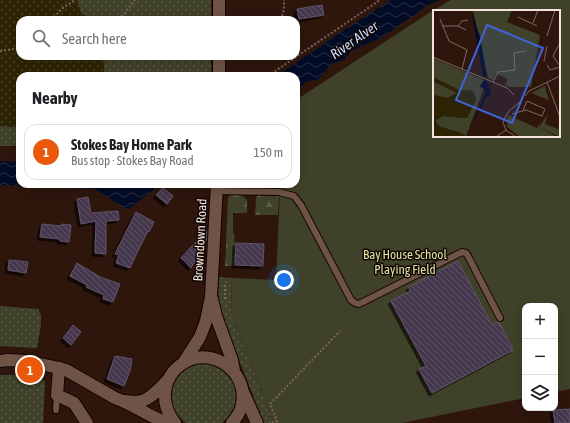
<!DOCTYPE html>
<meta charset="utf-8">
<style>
body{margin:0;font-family:"Asap Condensed",sans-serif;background:#f2f2f2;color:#202124}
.controls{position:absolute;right:12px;bottom:12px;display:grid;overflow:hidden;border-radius:8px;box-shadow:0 2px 10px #0003}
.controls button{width:36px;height:36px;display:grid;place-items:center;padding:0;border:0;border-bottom:1px solid #e0e0e0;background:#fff;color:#202124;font:20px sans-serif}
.you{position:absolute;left:284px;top:280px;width:14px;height:14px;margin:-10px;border:3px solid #fff;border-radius:50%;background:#1a73e8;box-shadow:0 0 0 6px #1a73e833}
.badge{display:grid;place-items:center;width:26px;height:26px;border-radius:50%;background:#ea580c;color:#fff;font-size:13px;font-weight:700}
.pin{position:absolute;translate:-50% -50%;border:2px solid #fff;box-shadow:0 1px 4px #0006}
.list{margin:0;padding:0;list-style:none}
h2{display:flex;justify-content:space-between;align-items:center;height:52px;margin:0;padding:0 16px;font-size:17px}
h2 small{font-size:13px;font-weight:400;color:#757577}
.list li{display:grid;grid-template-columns:26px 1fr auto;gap:12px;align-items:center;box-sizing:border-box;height:56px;margin:0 8px 8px;padding:0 8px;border:1px solid #e0e0e0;border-radius:12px}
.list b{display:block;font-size:15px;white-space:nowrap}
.list p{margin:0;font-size:13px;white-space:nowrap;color:#757577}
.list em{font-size:13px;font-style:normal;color:#757577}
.icon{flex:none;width:22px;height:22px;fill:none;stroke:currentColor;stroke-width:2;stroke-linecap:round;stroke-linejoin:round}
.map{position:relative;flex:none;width:570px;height:423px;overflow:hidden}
.search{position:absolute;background:#fff;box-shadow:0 2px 10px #0003;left:16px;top:16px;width:284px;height:44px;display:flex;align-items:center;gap:10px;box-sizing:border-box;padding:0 14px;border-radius:12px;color:#757577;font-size:15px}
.panel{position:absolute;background:#fff;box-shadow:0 2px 10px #0003;left:16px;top:72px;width:284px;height:116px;border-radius:12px}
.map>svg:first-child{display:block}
</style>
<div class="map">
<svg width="570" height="423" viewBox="0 0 570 423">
<defs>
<pattern id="grass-dots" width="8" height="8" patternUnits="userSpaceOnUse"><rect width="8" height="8" fill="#404129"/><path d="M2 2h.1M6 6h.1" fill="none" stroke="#5c5c47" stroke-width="1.8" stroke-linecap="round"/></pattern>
<pattern id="forest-firs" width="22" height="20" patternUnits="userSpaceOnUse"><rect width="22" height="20" fill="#404129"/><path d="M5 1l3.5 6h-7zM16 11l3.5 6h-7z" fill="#5c5c47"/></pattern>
<pattern id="sand-dots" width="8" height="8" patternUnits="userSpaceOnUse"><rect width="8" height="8" fill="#2c2403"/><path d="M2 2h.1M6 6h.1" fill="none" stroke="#4b4427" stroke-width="1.8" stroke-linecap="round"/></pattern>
<pattern id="water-waves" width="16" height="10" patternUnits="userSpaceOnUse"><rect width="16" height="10" fill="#030c26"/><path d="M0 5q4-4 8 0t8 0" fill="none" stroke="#282f45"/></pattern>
<pattern id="building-back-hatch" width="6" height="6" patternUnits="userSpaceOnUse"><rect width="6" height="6" fill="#45374e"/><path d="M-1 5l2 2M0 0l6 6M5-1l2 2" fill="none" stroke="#605467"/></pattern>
<filter id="shadow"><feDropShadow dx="-3" dy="3" stdDeviation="0" flood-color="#0009"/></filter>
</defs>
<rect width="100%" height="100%" fill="#2e160d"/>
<g fill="url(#grass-dots)">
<path d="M77 0H211V20H97L81 14Z"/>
<path d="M103 56H211V76H104Z"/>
<path d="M0 126 20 127V146H0Z"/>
<path d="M219 277 231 278 232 315 274 423H264L221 315 218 298Z"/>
<path d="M0 306 38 309 41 315V325L37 348 0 346Z"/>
<path d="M198 363C205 363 212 363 219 366 241 378 242 410 221 423H186C180 418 175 413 172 405 168 391 175 373 188 367 191 365 195 364 198 363Z"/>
<path d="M0 375H16L39 376 45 382 43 423H0Z"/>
</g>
<g fill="url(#forest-firs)">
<path d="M230 194 242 195 247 200V213H233V229L235 243 234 266H225L228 199Z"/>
<path d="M258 195 279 196 278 215H255L256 198Z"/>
</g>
<path fill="url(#sand-dots)" d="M0 0H77L81 14 97 20H20V56H103L104 76H20V127L0 126Z"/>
<path fill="#404129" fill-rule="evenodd" d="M451 0H570V389L555 392V306H525V398L402 423H274L232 315 231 278 276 280 280 189 229 186V184H296V100L429 13ZM434 11H559V136H434Z"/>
<g fill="url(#water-waves)">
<path d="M391 0H439L428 5 383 37 351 51 344 60 331 64 319 79 306 82 299 90 296 92V76H277L350 26Z"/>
<path d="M0 161 20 162V184H161L130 208 126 209 95 189 0 185Z"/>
</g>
<g fill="url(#building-back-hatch)" stroke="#61526b" filter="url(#shadow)">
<path d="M322 5 324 15 299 19 297 9Z"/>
<path d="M163 188 173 196 167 204 156 195Z"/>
<path d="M88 197 91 213 118 211 119 220 106 221V254L95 253 96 221 81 224 77 199Z"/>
<path d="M136 212 154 222 149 232 148 231 136 255 130 268 116 263 119 254H115Z"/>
<path d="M42 224 62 226V224L71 225 69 242 60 241V239L40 237Z"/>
<path d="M207 230V239L191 268 181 258Z"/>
<path d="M236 243 264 244 263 266 235 265Z"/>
<path d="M9 260 28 262 26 273 8 270Z"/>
<path d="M458 261 492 325 497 322H499L513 350 432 393 419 369 426 366 391 301 410 291 409 287Z"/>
<path d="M77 263 100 277 120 284 113 302 103 299 104 295 86 287 87 285 70 276Z"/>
<path d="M73 325 81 332 71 345 63 338Z"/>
<path d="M115 356 132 359 130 371 124 386 107 379Z"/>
<path d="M570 409V423H555L553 410Z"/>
</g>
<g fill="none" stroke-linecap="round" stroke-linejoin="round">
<defs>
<g id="lane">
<path d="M217 191 279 192 294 196 301 205 351 300 355 303 359 304 462 252 466 253 468 256 500 318"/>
<path d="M56 410 57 395"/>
</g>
<g id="street">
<path d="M59 368 57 395 74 403 87 423"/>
<path d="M243 392 257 423"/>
</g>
<g id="secondary">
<path d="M219 20V0"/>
<path d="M219 76V56"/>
<path d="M212 299 216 316 232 360 234 371"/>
<path d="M0 361 8 360 26 361 59 368 66 370 115 398C133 404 149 417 168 423"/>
<path d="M184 362 200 337 206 321 211 297 217 184"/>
<path d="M125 401C128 401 131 402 135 402 148 402 158 390 167 381"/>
<path d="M175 423C166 412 163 400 166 386 168 378 173 371 179 366 207 343 249 369 242 404 241 411 237 417 232 423"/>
</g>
</defs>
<use href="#lane" stroke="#150300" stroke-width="8"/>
<use href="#street" stroke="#150300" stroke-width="14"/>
<use href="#secondary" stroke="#150300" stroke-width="14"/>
<g stroke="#79645c" stroke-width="2" stroke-dasharray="2 2" stroke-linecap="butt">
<path d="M51 20 64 7 75 0"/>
<path d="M114 20 123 15 135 0"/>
<path d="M281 20 284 9V0"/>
<path d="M0 51 20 48"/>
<path d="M268 76 380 0"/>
<path d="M225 285V301"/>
<path d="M272 423 277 421 270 404 340 331"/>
</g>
<use href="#lane" stroke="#6f5347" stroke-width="6"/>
<use href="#street" stroke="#6f5347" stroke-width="12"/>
<use href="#secondary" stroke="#6f5347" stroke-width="12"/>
</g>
<g text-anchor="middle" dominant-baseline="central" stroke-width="3" stroke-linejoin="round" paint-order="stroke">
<g font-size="13" fill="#f4e3dc" stroke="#0f0503">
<text transform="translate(200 240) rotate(-87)">Browndown Road</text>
</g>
<g font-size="13" fill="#e1e4a0" stroke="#0f0503">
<text x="405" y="254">Bay House School<tspan x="405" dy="15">Playing Field</tspan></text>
</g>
<g font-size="14" font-style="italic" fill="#c9dcfe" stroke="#0f0503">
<text transform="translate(354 40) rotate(-35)">River Alver</text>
</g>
</g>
<g transform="translate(433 10)">
<rect width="127" height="127" fill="#2e160d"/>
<path d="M0 48 51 70 47 77 51 78 33 126 10 118 3 114V110L10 106 34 108 43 90 40 81 26 80 0 67ZM0 71 24 83 15 88 0 85ZM75 105 104 118 106 114V117L124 127H87L74 117Z" fill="#404129"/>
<path d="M114 75 112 77 116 90 98 83Z" fill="#404129"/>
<path d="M0 67 26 80 40 81 43 89 34 108 10 106 3 110 5 116 29 123 34 127H0V85L14 88 24 83 0 71Z" fill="#2c2403"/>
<path d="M40 0H79L74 12 107 25 98 77H77L72 75 75 69 63 64 60 70 55 68ZM115 104 112 114 127 120V127L106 117Z" fill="#404129"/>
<path d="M38 0 47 27 54 67 50 66ZM51 70 54 71 58 85 53 88 39 116 53 81 47 76Z" fill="#030c26"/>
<path fill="none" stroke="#7d6860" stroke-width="1" d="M85 7 104 16M7 9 16 31 34 40 29 59M100 13 105 0M9 16H25L33 20M25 16 29 11 35 10M114 26 122 0M127 33 120 46 127 56M0 47 74 78 81 85M111 51 114 36M114 55 117 60 127 57M60 72 65 62 82 60 81 43 92 41M114 72 127 107M92 86 96 81 127 66M79 104 93 100 109 106 112 99 94 91 90 100M63 127 73 120M83 127 73 120 70 112 75 102 89 90"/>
<path fill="#3d64d9" fill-opacity="0.15" stroke="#3d64d9" stroke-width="2" d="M54 15 110 38 79 113 23 90Z"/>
<rect width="127" height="127" fill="none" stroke="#f4e3dc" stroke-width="2"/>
</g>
</svg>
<div class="controls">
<button>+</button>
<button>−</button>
<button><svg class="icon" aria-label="layers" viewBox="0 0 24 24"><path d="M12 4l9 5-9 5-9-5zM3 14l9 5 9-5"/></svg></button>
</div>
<div class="you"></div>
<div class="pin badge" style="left:30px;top:370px">1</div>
<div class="search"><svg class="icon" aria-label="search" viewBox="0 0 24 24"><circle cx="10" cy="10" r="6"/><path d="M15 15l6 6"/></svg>Search here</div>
<section class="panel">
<h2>Nearby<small></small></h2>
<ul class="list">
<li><span class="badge">1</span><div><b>Stokes Bay Home Park</b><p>Bus stop · Stokes Bay Road</p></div><em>150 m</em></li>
</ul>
</section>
</div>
